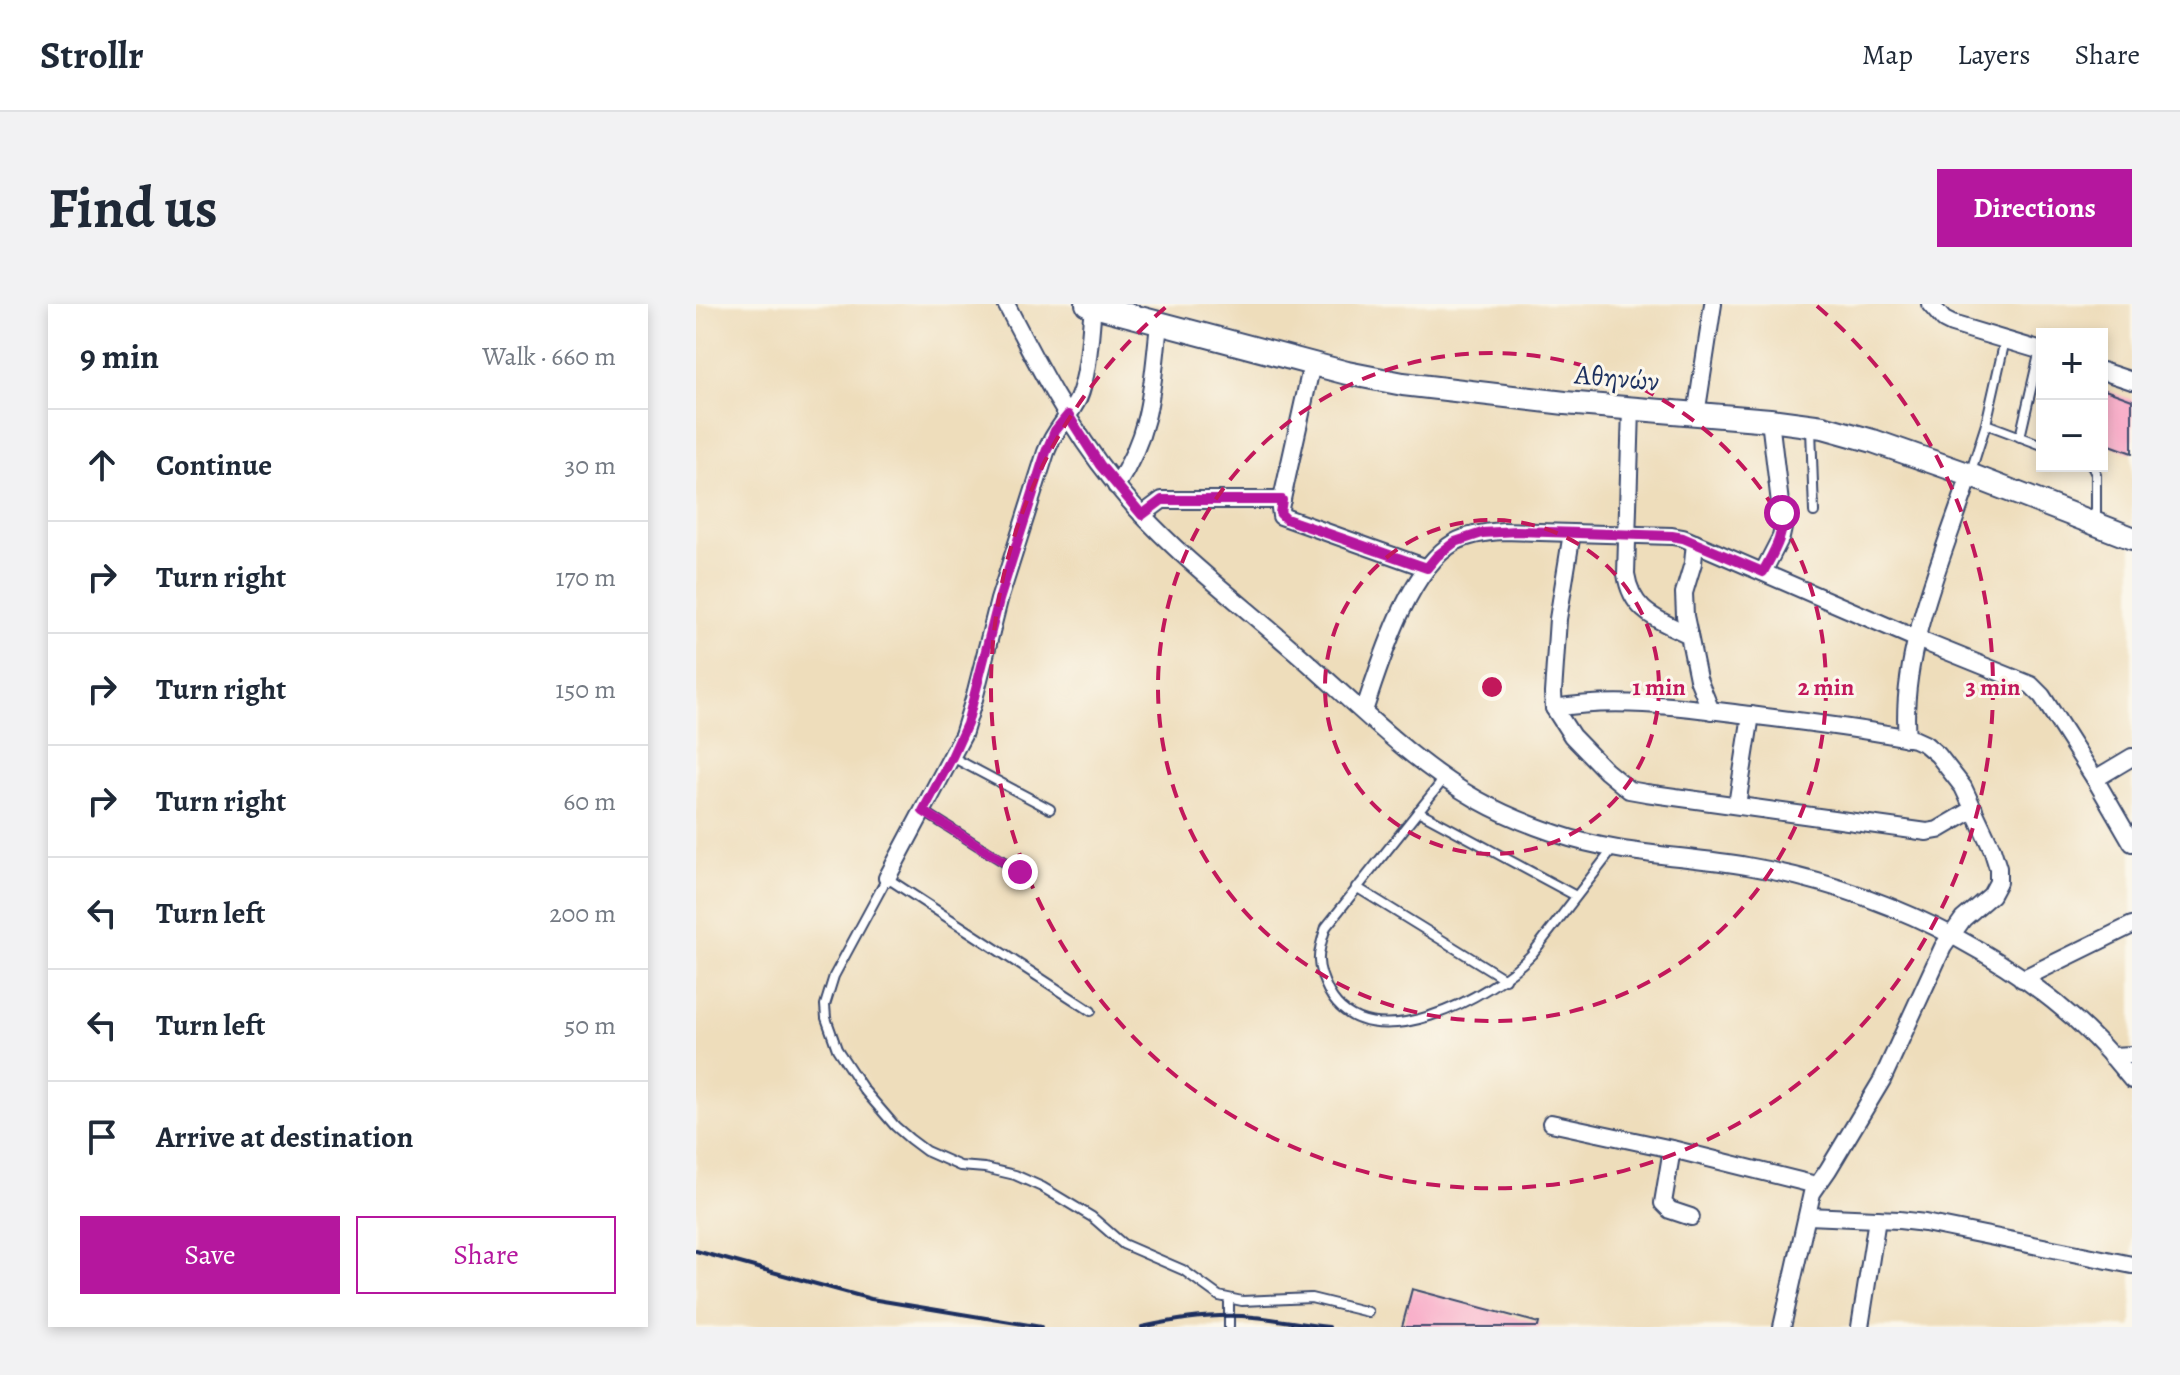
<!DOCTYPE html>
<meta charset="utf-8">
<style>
body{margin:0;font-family:Alegreya,serif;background:#f2f2f3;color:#1f2937}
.controls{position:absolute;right:24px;top:24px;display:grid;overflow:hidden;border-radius:0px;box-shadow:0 4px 12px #0003}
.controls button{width:72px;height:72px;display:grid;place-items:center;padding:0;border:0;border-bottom:2px solid #e0e1e3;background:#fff;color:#1f2937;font:40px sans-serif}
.stop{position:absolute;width:24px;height:24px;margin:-18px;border:6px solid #b5179e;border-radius:50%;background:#fff}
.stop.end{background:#b5179e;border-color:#fff;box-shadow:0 2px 8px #0008}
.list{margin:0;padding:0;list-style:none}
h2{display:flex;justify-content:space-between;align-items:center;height:104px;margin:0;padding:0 32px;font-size:34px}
h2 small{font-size:26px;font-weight:400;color:#747a83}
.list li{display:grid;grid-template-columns:52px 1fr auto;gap:24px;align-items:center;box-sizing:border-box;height:112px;padding:0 32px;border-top:2px solid #e0e1e3}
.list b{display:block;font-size:30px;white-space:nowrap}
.list em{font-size:26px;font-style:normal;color:#747a83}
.actions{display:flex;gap:16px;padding:24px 32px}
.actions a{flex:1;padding:18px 0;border:2px solid #b5179e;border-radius:0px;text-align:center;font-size:28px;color:#b5179e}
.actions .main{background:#b5179e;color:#fff}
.icon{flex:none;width:44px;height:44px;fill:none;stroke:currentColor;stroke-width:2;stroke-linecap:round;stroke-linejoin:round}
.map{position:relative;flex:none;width:1436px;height:1023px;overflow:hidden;border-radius:0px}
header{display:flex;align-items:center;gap:48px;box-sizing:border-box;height:112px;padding:0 40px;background:#fff;border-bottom:2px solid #e0e1e3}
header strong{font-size:38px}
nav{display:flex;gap:44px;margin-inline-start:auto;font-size:28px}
.intro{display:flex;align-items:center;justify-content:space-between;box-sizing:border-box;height:192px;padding:0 48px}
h1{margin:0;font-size:56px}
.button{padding:20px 36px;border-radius:0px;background:#b5179e;color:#fff;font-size:28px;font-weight:700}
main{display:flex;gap:48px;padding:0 48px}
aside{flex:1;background:#fff;border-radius:0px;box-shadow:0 4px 12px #0003}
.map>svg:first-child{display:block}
</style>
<header>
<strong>Strollr</strong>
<nav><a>Map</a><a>Layers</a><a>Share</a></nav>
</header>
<div class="intro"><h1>Find us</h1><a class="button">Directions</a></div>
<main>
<aside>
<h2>9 min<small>Walk · 660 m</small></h2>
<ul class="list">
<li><svg class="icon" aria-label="ahead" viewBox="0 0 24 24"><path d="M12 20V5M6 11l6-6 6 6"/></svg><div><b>Continue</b></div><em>30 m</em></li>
<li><svg class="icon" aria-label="right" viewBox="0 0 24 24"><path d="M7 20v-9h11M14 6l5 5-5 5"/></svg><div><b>Turn right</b></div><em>170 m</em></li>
<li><svg class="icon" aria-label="right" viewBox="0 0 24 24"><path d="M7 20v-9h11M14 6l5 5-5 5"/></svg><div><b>Turn right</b></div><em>150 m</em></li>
<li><svg class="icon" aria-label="right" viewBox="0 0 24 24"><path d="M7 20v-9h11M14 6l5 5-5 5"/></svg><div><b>Turn right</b></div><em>60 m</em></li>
<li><svg class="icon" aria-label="left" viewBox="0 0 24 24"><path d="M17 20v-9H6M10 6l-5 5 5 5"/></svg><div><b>Turn left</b></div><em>200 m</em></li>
<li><svg class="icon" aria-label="left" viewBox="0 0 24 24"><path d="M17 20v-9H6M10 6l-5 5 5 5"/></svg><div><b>Turn left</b></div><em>50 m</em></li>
<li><svg class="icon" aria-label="arrive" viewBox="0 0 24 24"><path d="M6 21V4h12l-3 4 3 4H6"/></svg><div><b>Arrive at destination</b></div></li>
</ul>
<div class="actions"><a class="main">Save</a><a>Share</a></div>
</aside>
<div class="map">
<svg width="1436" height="1023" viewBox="0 0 1436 1023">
<rect width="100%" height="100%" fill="#fbf7ec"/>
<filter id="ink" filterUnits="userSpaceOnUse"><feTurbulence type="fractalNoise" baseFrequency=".0125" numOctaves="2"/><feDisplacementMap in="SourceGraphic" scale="16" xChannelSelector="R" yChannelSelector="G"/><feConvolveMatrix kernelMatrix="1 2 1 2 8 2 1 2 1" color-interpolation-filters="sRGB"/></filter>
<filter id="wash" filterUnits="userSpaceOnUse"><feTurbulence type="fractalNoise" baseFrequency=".006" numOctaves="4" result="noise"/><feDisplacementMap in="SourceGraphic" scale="32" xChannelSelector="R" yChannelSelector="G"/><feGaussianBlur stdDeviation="1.8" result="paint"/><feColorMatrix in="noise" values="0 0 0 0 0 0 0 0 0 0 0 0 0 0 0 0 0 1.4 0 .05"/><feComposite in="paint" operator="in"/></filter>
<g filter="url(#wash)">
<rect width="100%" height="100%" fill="#edb"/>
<g id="blocks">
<g fill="#f8a8c6">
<path d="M1409 86 1436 96V149L1406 138V96Z"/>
<path d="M716 985 843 1019 842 1023H706Z"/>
</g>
</g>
</g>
<g filter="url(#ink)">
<use href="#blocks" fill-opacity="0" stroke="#3b496c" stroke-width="2"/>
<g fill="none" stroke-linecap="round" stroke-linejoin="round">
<defs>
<g id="lane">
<path d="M1290 120 1346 141"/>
<path d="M1115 125 1118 208"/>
<path d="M1324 133 1344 46"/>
<path d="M1396 162 1400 170V216"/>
<path d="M1274 170 1290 120 1309 36"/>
<path d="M256 453 354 505"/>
<path d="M748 475 630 623C621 650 619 661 633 688 672 760 797 692 836 650L917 545"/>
<path d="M227 507 324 568"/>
<path d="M722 507 880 592"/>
<path d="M660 583 809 675"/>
<path d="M395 707 191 574 138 672 129 701 130 714 141 745 168 786 199 822 214 835 230 847 264 862 289 864 319 871 346 883 396 913 427 940 487 966 523 992 546 997 615 994 672 1008"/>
<path d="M533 995V1023"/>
</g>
<g id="street">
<path d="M310 0C341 60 374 124 417 177 467 241 534 290 594 343 654 394 713 457 782 496 807 510 834 521 861 530 922 551 987 551 1051 562 1192 586 1346 661 1436 776"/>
<path d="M1234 0 1248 16 1256 20 1346 47"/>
<path d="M616 60 584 204 585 212 731 264"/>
<path d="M1406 67 1436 77"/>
<path d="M935 105 930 270C936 309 962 315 993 331L1002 375 1015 407"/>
<path d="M1000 111 1017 0"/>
<path d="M420 182C456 128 456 82 463 20"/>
<path d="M446 211 466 196H586"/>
<path d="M876 229 862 315 857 389 858 404 876 432 910 467 933 486 950 489 1231 528 1242 526 1278 505"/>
<path d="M1067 268 1085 233 1087 224 1074 116"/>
<path d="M993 331 989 312 988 289 997 259 999 239"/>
<path d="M858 404C923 393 989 403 1054 411 1108 418 1164 424 1218 435L1229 440 1242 451 1267 483 1296 545 1302 564V578L1295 591 1267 615 1247 643 1186 776 1132 866 1116 889 1086 1023"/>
<path d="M668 407C685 357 712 265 759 238 774 230 791 228 807 227L976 232 987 234 1221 335 1335 381 1346 392 1399 475 1436 539"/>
<path d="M1211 434C1203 350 1248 250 1274 171"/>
<path d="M1399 475 1436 453"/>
<path d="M1041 501 1055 411"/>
<path d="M191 574 267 431 278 395 303 296 350 148C358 126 372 115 382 95 393 70 394 30 397 2"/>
<path d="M1326 675 1436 621"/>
<path d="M1415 752 1436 751"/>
<path d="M855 819 976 845 1120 881"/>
<path d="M976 845 967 899 974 906 995 913"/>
<path d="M1112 912 1203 916 1229 919 1436 961"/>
<path d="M1164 1023 1181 915"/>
</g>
<path id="secondary" d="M391 0 651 69 707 80 869 99 1074 116 1127 123 1177 137 1274 171 1436 234"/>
</defs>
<use href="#lane" stroke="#3b496c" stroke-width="12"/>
<use href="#street" stroke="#3b496c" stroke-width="20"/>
<use href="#secondary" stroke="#3b496c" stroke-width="26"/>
<use href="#lane" stroke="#fff" stroke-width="8"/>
<use href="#street" stroke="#fff" stroke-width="16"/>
<use href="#secondary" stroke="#fff" stroke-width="22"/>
<g stroke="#1b2f5e" stroke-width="4">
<path d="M0 947 175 995 345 1023"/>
<path d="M446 1023C481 1015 522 1009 558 1013 583 1015 608 1021 633 1023"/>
</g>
</g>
</g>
<g fill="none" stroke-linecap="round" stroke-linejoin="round" filter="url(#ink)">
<path stroke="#b5179e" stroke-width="10" d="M324 568 227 507 256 453 271 420 303 296 350 148 359 127 372 111 404 161 446 211 466 196H586L584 209 590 215 731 264 741 252 759 238 786 229 821 227 976 232 987 234 1067 268C1078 247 1088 233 1086 209"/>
</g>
<g fill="none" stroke="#c2185b" stroke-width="4" stroke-dasharray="14 10">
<circle cx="796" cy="383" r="167"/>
<circle cx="796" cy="383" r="334"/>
<path d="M1121 2A501 501 0 1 1 471 2"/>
</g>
<g text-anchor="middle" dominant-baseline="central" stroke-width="6" stroke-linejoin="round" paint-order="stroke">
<g font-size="28" fill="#1b2f5e" stroke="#fbf7ec">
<text transform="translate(921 74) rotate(5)">Αθηνών</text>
</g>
</g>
<circle cx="796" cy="383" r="12" fill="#c2185b" stroke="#fbf7ec" stroke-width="4"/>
<g font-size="24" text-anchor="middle" font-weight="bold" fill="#c2185b" stroke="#fbf7ec" stroke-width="6" stroke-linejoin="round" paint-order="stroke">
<text x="963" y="391">1 min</text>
<text x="1130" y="391">2 min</text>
<text x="1297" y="391">3 min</text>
</g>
</svg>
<div class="controls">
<button>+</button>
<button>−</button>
</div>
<div class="stop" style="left:1086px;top:209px"></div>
<div class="stop end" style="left:324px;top:568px"></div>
</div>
</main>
